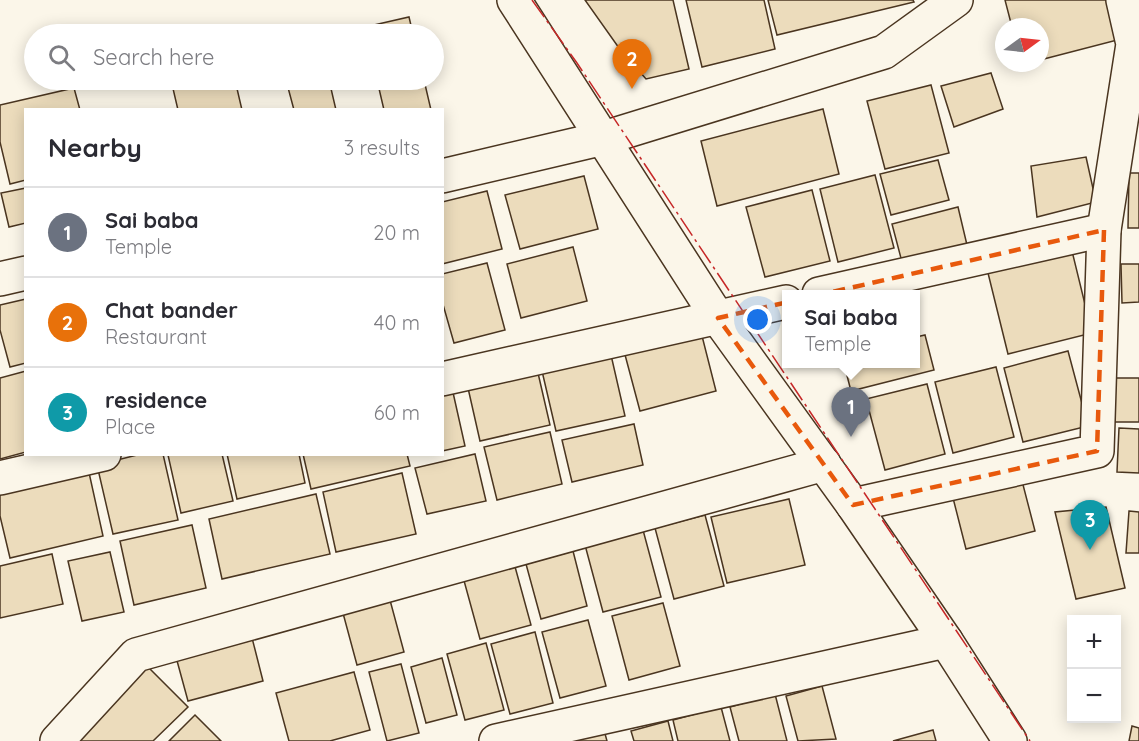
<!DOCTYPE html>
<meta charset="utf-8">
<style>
body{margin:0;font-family:Quicksand,sans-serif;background:#f2f2f3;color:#2b2b33}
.controls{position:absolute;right:18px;bottom:18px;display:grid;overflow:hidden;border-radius:0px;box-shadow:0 3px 15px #0003}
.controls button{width:54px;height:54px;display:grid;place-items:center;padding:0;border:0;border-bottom:2px solid #e1e1e2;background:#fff;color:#2b2b33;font:30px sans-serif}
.compass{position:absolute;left:995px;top:18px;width:54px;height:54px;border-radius:50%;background:#fff;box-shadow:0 3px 15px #0003;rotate:75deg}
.you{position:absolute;left:758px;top:320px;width:21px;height:21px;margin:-15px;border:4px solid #fff;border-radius:50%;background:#1a73e8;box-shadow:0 0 0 9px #1a73e833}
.badge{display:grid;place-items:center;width:39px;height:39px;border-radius:50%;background:#c62828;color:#fff;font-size:20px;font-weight:700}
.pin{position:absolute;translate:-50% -50px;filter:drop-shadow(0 2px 3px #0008)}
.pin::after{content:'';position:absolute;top:32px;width:21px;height:18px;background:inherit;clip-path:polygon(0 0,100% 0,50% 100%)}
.popup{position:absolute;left:782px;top:290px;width:138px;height:78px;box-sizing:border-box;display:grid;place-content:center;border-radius:0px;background:#fff;filter:drop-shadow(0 2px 4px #0005);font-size:20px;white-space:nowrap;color:#7c7c81}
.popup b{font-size:22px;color:#2b2b33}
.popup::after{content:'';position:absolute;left:50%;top:100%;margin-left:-12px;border:12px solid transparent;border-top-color:#fff}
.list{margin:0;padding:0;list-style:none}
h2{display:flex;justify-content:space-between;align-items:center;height:78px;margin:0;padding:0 24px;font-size:26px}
h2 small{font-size:20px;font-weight:400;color:#7c7c81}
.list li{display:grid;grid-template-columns:39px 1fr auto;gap:18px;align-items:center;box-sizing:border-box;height:90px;padding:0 24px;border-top:2px solid #e1e1e2}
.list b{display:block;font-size:22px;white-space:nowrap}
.list p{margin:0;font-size:20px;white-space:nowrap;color:#7c7c81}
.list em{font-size:20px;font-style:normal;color:#7c7c81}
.icon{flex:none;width:33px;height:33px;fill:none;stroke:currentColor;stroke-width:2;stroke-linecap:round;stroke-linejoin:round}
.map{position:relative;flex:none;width:1139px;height:741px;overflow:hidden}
.search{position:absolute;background:#fff;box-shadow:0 3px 15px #0003;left:24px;top:24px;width:420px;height:66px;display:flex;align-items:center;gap:15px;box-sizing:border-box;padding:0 21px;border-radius:33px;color:#7c7c81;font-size:22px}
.panel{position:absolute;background:#fff;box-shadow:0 3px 15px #0003;left:24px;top:108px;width:420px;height:348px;border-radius:0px}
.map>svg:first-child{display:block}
</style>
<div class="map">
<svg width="1139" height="741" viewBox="0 0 1139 741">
<rect width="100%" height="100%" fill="#fbf6e9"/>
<g fill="#ecdcbc" stroke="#4a3520" stroke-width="1.5">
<path d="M585 0H673L689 69 646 79 619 48Z"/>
<path d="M686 0H764L775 49 702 67Z"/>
<path d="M768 0H913L914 2 777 35Z"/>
<path d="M1005 0H1115L1125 38 1040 60V27H1012Z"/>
<path d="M409 17 413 34H367L365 27Z"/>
<path d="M991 73 1003 109 954 127 941 86Z"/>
<path d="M171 80H235L242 110H178Z"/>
<path d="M286 80H329L336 110H294Z"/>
<path d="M377 80H424L431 110H384Z"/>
<path d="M931 85 949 153 885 169 867 101Z"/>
<path d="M74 88 80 110H26V180L10 184 0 142V105Z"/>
<path d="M823 109 839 174 717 206 701 141Z"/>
<path d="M1086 157 1096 202 1037 217 1031 166Z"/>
<path d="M938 160 949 200 891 215 880 174Z"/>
<path d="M1129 173H1139V228H1128Z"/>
<path d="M875 175 894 248 838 262 820 189Z"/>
<path d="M584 176 598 229 520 249 505 195Z"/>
<path d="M26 188V223L9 227 1 193Z"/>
<path d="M812 190 830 261 765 277 746 207Z"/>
<path d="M487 191 502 249 442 264V202Z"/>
<path d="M958 207 967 245 902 262 892 224Z"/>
<path d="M573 247 587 301 521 318 507 264Z"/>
<path d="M1072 251 1092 333 1008 354 988 273Z"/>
<path d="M487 263 505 330 454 343 442 301V274Z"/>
<path d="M1121 264H1139V302L1122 303Z"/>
<path d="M26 299V363L10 367 0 330V305Z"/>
<path d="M701 332 716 391 640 411 624 351Z"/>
<path d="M925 335 934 370 851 391 844 364H916V337Z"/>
<path d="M1068 351 1088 426 1023 442 1004 368Z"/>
<path d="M611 355 625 416 556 431 542 371Z"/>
<path d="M996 367 1014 437 953 453 935 382Z"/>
<path d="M26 371V452L0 459V378Z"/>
<path d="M538 373 550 425 480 441 468 388Z"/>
<path d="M1109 378H1139V422H1108Z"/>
<path d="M927 384 945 454 885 470 866 399Z"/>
<path d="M452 388 465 446 442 451V390Z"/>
<path d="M634 424 643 465 572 482 562 440Z"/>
<path d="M1119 428 1139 429V473L1117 472Z"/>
<path d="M550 432 562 484 497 500 484 447Z"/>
<path d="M141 454H163L178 520 113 534 97 465Z"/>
<path d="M222 454 233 501 181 513 168 455Z"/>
<path d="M227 454H299L305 483 237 499Z"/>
<path d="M303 454H407L410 466 311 489Z"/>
<path d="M475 454 486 501 427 514 415 468Z"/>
<path d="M88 468 103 536 10 558 0 516V489Z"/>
<path d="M402 473 416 534 336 552 323 492Z"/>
<path d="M1021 477 1035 531 966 549 952 494Z"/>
<path d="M316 494 330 554 222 579 209 519Z"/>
<path d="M789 499 805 565 727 583 711 517Z"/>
<path d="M1106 507 1125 588 1076 599 1055 512Z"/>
<path d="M1129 511 1139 512V553H1126Z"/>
<path d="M705 515 724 586 674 599 655 528Z"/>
<path d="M192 525 206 588 134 605 120 541Z"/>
<path d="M643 530 661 597 603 612 585 545Z"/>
<path d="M573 551 587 606 541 619 526 564Z"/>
<path d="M110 552 124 612 82 621 68 561Z"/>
<path d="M52 554 63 604 0 618V566Z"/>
<path d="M514 563 531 625 480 639 463 577Z"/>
<path d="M387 589 404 652 357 665 340 602Z"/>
<path d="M663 603 680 666 629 680 612 616Z"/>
<path d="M588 620 606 686 560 698 542 632Z"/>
<path d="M249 626 263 681 188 701 173 646Z"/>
<path d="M535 632 553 703 510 714 491 644Z"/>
<path d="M486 643 504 710 465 720 447 654Z"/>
<path d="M442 658 457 715 426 723 411 667Z"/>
<path d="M142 661 188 707 153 741H76Z"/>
<path d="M401 664 419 733 387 741 369 672Z"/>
<path d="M354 672 370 730 330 741H289L276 693Z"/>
<path d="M822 686 836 739 798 741 786 696Z"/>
<path d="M775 694 787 741H739L730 707Z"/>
<path d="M721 707 730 741H678L673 720Z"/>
<path d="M195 715 221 741H169Z"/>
<path d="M668 721 673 741H634L631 731Z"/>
<path d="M1132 726 1139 728V741H1129Z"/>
<path d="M604 730 607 741H566Z"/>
<path d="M933 730 936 741H893Z"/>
</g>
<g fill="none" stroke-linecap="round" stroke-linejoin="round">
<defs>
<g id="minor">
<path d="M514 0 718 318 853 505 946 641 1010 741"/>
<path d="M442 176 604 138 884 52 956 0"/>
<path d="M0 279 26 273"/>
<path d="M819 294 1104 230"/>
<path d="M442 379 786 302"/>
<path d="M0 478 104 454"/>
<path d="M853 505 1097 451 1104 230 1133 44 1123 0"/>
<path d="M57 741 136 655 824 464"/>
<path d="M496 741 946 641"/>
</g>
</defs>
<use href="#minor" stroke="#4a3520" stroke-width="36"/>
<use href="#minor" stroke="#fbf6e9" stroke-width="33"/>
<path stroke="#c62828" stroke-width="1.5" stroke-dasharray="21 4.5 3 4.5" stroke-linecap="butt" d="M532 0 577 63 1030 741"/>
</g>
<path fill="none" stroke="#e8590c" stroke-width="4.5" stroke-dasharray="12 8" stroke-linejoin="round" d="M1104 230 1097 451 853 505 718 318Z"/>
</svg>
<div class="controls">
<button>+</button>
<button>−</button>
</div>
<svg class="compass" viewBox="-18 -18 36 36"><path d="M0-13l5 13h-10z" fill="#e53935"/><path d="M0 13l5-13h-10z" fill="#7c7c81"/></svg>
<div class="you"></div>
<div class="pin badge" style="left:851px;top:437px;background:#6b7280">1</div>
<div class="popup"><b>Sai baba</b>Temple</div>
<div class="pin badge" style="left:632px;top:89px;background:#e8710a">2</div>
<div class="pin badge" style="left:1090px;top:550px;background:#0f9aa8">3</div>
<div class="search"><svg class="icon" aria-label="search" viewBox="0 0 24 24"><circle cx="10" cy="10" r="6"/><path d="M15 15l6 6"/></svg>Search here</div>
<section class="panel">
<h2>Nearby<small>3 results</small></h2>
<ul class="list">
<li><span class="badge" style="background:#6b7280">1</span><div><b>Sai baba</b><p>Temple</p></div><em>20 m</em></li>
<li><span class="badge" style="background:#e8710a">2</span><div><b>Chat bander</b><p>Restaurant</p></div><em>40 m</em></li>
<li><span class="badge" style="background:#0f9aa8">3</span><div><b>residence</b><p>Place</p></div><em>60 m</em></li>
</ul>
</section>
</div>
